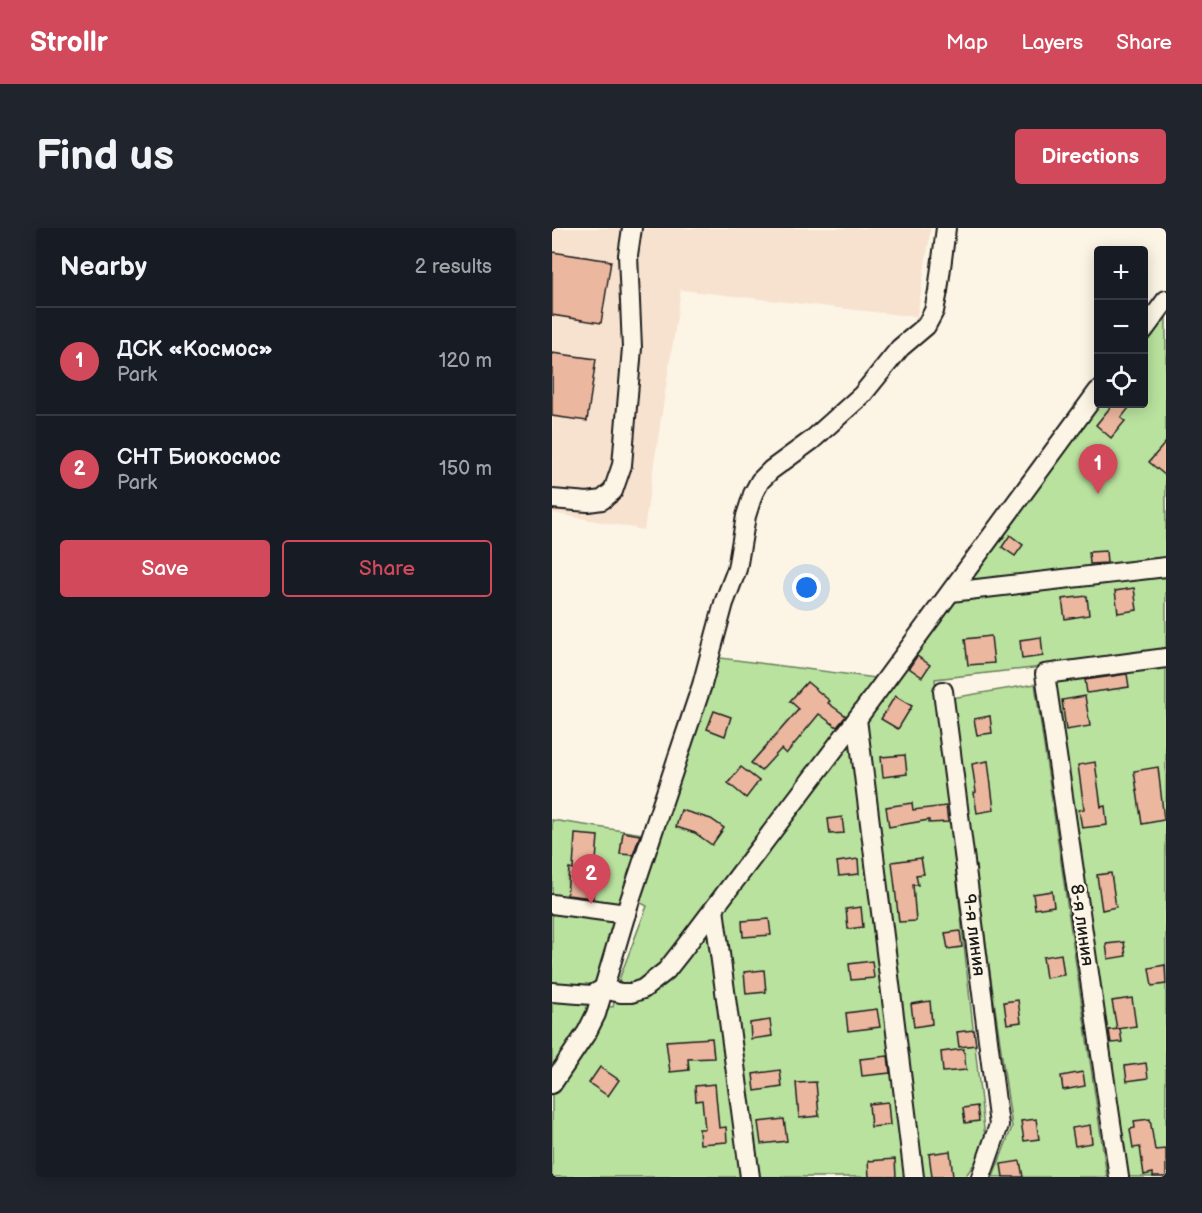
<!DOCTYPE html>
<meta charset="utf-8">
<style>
body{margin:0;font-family:"Balsamiq Sans",sans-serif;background:#20242c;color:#f1f3f6}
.controls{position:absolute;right:18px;top:18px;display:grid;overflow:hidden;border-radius:6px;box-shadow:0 3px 15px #0003}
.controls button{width:54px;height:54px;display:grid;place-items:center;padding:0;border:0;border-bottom:2px solid #363941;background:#171b24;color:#f1f3f6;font:30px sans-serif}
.you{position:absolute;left:255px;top:360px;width:21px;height:21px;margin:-15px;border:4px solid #fff;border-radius:50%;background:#1a73e8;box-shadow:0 0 0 9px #1a73e833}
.badge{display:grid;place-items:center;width:39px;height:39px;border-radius:50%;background:#d1495b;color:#fff;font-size:20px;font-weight:700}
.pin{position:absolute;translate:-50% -50px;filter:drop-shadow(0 2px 3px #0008)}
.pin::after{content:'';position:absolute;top:32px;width:21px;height:18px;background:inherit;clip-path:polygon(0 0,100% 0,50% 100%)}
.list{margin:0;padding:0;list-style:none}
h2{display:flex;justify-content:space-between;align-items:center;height:78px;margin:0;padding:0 24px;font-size:26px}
h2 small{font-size:20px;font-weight:400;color:#9ea1a6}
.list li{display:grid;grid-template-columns:39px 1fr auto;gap:18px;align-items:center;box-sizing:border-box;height:108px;padding:0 24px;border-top:2px solid #363941}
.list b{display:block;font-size:22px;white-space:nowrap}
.list p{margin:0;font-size:20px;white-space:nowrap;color:#9ea1a6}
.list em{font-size:20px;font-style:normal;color:#9ea1a6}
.actions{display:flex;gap:12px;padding:18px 24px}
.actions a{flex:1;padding:14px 0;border:2px solid #d1495b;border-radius:6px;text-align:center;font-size:21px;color:#d1495b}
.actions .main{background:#d1495b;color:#fff}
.icon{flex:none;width:33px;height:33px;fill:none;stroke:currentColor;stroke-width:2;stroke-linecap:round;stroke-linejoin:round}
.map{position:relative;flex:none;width:614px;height:949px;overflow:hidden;border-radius:6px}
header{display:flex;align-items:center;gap:36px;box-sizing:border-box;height:84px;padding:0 30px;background:#d1495b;color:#fff}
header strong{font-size:28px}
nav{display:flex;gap:33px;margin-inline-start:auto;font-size:21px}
.intro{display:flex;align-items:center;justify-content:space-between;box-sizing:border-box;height:144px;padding:0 36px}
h1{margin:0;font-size:42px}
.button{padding:15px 27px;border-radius:6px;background:#d1495b;color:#fff;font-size:21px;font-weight:700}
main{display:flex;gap:36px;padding:0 36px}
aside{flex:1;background:#171b24;border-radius:6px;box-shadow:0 3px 15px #0003}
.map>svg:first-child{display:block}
</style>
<header>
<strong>Strollr</strong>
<nav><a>Map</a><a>Layers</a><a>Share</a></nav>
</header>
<div class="intro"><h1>Find us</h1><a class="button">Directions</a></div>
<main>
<aside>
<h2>Nearby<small>2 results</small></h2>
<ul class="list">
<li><span class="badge">1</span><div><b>ДСК «Космос»</b><p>Park</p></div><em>120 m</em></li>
<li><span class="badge">2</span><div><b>СНТ Биокосмос</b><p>Park</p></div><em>150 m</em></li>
</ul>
<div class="actions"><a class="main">Save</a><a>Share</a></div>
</aside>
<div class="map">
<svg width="614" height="949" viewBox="0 0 614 949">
<rect width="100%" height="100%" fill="#fcf5e5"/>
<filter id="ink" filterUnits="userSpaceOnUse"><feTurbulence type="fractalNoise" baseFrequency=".0167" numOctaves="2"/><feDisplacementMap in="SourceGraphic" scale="12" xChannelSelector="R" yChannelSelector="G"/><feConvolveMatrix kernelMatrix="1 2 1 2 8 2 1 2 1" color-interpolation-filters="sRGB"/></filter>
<g filter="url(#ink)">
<path fill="#f7e2d0" d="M0 0H379L365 89 129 62 92 302 0 285Z"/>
<g fill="#b9e29e" stroke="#6a7f5d" stroke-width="1.5">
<path d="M614 81V425L383 451 434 919 413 949H0V771L61 779 68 749 95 678 87 674 161 429 324 450 546 176H592V112Z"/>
<path d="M614 438V949H576L501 460 508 451Z"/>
<path d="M483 456 555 949H441L460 899 399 470Z"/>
<path d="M0 592 98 607 58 745 31 761 0 755Z"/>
</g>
<g fill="#ecb79f" stroke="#1c1c1c" stroke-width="1.5">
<path d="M0 24 59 33 49 95 0 87Z"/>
<path d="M0 125 44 131 35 193 0 188Z"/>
<path d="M561 176H580L569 190 573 193 559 210 544 197Z"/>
<path d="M614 214V248L597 234Z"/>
<path d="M458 307 471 317 463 328 450 319Z"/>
<path d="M554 323 555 335 538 336 537 324Z"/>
<path d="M582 360 585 382 566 385 563 363Z"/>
<path d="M535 368 537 387 513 391 510 371Z"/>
<path d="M439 408 442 435 416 437 413 411Z"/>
<path d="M489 409 491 428 470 431 468 412Z"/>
<path d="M365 428 378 437 370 449 357 440Z"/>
<path d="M575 446 577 459 535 465 533 452Z"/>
<path d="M255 454 278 473 276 475 294 488 285 499 267 486 234 526 229 521 209 543 199 535 247 481 238 473Z"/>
<path d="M343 468 360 478 346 501 329 491Z"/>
<path d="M533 468 538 498 514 502 510 472Z"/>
<path d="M162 483 179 489 173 508 155 501Z"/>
<path d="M438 488 440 505 425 507 422 491Z"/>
<path d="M353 527 355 546 331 549 329 529Z"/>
<path d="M436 533 442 582 425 585 422 565 424 564 420 536Z"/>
<path d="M543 534 549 579 553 578 555 597 530 600 527 582 532 581 526 537Z"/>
<path d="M189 539 207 553 194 570 176 555Z"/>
<path d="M606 539 612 592 590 596 582 543Z"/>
<path d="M360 575 361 582 394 578 396 594 377 595V592L337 599 334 579Z"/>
<path d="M129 582 159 591 172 600 160 617 143 605 124 599Z"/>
<path d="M290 589 292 605 278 606 276 591Z"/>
<path d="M71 604 88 607 81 627 68 626Z"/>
<path d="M23 606 46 608 41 670 15 667 17 640 21 641Z"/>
<path d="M369 630 372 646 364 647 366 657H361L364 693 347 694 340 634Z"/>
<path d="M306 631 307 646 287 648 285 634Z"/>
<path d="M559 645 564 679 550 682 545 647Z"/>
<path d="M500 663 502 678 483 681 481 666Z"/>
<path d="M309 679 311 699 296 701 294 681Z"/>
<path d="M217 691 219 707 191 709 190 693Z"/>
<path d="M408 703 410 719 396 721 393 705Z"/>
<path d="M572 714 574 728 556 731 554 716Z"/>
<path d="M509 726 512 747 494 750 491 729Z"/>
<path d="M320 733 322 750 299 752 297 736Z"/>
<path d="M613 737 614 756 600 758 597 740Z"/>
<path d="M212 742 214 764 194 766 192 744Z"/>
<path d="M580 770 584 798 565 801 560 773Z"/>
<path d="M466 772 469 794 455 796 452 774Z"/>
<path d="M378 773 380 796 362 799 359 776Z"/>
<path d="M325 781 328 799 296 803 294 785Z"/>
<path d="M218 792 220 808 199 811 198 795Z"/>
<path d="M568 801 570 814 559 815 557 802Z"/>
<path d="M422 802 424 817 407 819 405 804Z"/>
<path d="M160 810 162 830 136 831 137 842 118 844 114 813Z"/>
<path d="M412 821 414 842 391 844 389 824Z"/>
<path d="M336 828 338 845 310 848 308 831Z"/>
<path d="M594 835 596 850 575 853 573 838Z"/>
<path d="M48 839 67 852 56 868 37 855Z"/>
<path d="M228 842 230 859 203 863 201 846Z"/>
<path d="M531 844 533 858 511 862 509 848Z"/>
<path d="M264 854 267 888 247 890 244 855Z"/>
<path d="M163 856 167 900 174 899 175 914 148 916 147 901H153L150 872 144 873 143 858Z"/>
<path d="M336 874 338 897 319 899 317 876Z"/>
<path d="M425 878 427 893 413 895 411 880Z"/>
<path d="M232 891 235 913 209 916 206 894Z"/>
<path d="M484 891 487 911 472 913 469 893Z"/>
<path d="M598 891 603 922 614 921V949H601V945L592 947 588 919 581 920 578 901 583 900 582 893Z"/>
<path d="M538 897 540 915 523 918 520 900Z"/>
<path d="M398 923 401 949H380L377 926Z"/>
<path d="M343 931 344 949H317L316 933Z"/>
<path d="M468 933 471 949H451L449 936Z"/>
</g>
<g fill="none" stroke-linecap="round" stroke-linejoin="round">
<defs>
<g id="minor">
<path d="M592 102 614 72"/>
<path d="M0 271 36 274 50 272 61 263 70 237 80 120 76 27 80 0"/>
<path d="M399 364 614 339"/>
<path id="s1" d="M391 463 447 897 429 949"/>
<path d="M305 491 362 949"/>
<path d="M0 676 74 686"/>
<path d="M162 681 198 949"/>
<path d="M0 764 40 767 51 761 69 765H79L91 761 114 743 129 724 305 491 546 163"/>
<path d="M0 856 35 804 44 786 77 675 150 457 172 375 185 341 194 288 201 266 208 253 219 242 260 212 310 167 348 120 374 98 382 83 386 63 394 0"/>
<path d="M567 949 493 446 614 430"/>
</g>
</defs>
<use href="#minor" stroke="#1c1c1c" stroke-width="22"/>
<use href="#minor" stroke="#fcf5e5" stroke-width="18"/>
</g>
</g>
<g text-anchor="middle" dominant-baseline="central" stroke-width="5" stroke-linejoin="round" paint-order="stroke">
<g font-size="18" fill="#1c1c1c" stroke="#fcf5e5">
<text transform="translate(530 697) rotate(82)">8-я линия</text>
<text stroke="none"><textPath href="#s1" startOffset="246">9-я линия</textPath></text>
</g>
</g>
</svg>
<div class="controls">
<button>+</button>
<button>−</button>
<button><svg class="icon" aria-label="locate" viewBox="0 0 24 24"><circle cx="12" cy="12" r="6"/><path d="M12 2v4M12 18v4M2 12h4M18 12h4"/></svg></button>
</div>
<div class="you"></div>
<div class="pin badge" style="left:546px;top:266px">1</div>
<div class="pin badge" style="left:39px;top:676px">2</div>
</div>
</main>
